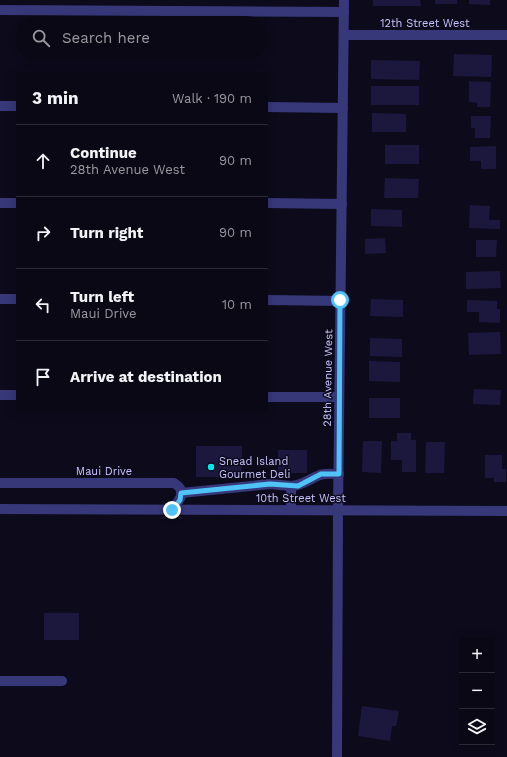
<!DOCTYPE html>
<meta charset="utf-8">
<style>
body{margin:0;font-family:"Work Sans",sans-serif;background:#13111d;color:#f1f3f6}
.controls{position:absolute;right:12px;bottom:12px;display:grid;overflow:hidden;border-radius:0px;box-shadow:0 2px 10px #0003}
.controls button{width:36px;height:36px;display:grid;place-items:center;padding:0;border:0;border-bottom:1px solid #2a2934;background:#0a0814;color:#f1f3f6;font:20px sans-serif}
.stop{position:absolute;width:12px;height:12px;margin:-9px;border:3px solid #4fc3f7;border-radius:50%;background:#fff}
.stop.end{background:#4fc3f7;border-color:#fff;box-shadow:0 1px 4px #0008}
.list{margin:0;padding:0;list-style:none}
h2{display:flex;justify-content:space-between;align-items:center;height:52px;margin:0;padding:0 16px;font-size:17px}
h2 small{font-size:13px;font-weight:400;color:#999aa0}
.list li{display:grid;grid-template-columns:26px 1fr auto;gap:12px;align-items:center;box-sizing:border-box;height:72px;padding:0 16px;border-top:1px solid #2a2934}
.list b{display:block;font-size:15px;white-space:nowrap}
.list p{margin:0;font-size:13px;white-space:nowrap;color:#999aa0}
.list em{font-size:13px;font-style:normal;color:#999aa0}
.icon{flex:none;width:22px;height:22px;fill:none;stroke:currentColor;stroke-width:2;stroke-linecap:round;stroke-linejoin:round}
.map{position:relative;flex:none;width:507px;height:757px;overflow:hidden}
.search{position:absolute;background:#0a0814;box-shadow:0 2px 10px #0003;left:16px;top:16px;width:252px;height:44px;display:flex;align-items:center;gap:10px;box-sizing:border-box;padding:0 14px;border-radius:22px;color:#999aa0;font-size:15px}
.panel{position:absolute;background:#0a0814;box-shadow:0 2px 10px #0003;left:16px;top:72px;width:252px;height:340px;border-radius:0px}
.map>svg:first-child{display:block}
</style>
<div class="map">
<svg width="507" height="757" viewBox="0 0 507 757">
<rect width="100%" height="100%" fill="#0d0b1b"/>
<g fill="#1c173c">
<path d="M373 0H420L421 6H373Z"/>
<rect x="435" y="0" width="22" height="4"/>
<path d="M469 0H490V5L469 4Z"/>
<path d="M454 54 492 55 491 77 453 76Z"/>
<path d="M371 60 420 61 419 80 371 79Z"/>
<path d="M469 81 491 82 490 107H477V103L469 102Z"/>
<rect x="371" y="86" width="48" height="19"/>
<path d="M372 113 406 114V132H372Z"/>
<path d="M471 116H491L490 138H475V128H471Z"/>
<rect x="385" y="145" width="34" height="19"/>
<path d="M496 146V169H481V161H470V147Z"/>
<path d="M385 178 419 179 418 198H384Z"/>
<path d="M470 205 490 206 489 220H500V229L469 228Z"/>
<path d="M371 209 402 210V227L371 226Z"/>
<path d="M385 238 386 253 365 254V239Z"/>
<path d="M476 240H497L496 257H476Z"/>
<path d="M500 271 501 288 466 289V272Z"/>
<path d="M371 299 403 300V317L370 316Z"/>
<path d="M467 300 497 301V309H500V323L479 322V312H467Z"/>
<path d="M500 332 501 354 469 355 468 333Z"/>
<path d="M370 338 402 339V357L370 356Z"/>
<path d="M369 361 400 362V382L369 381Z"/>
<path d="M474 389 501 390 500 405 473 404Z"/>
<rect x="369" y="398" width="31" height="20"/>
<path d="M397 433H411V440H416V472H402V460H391V441H397Z"/>
<path d="M363 441H382L381 473 362 472Z"/>
<path d="M426 442H445L444 473H425Z"/>
<rect x="196" y="446" width="46" height="31"/>
<rect x="278" y="450" width="29" height="23"/>
<path d="M485 455H502V469H506V482H494V478H485Z"/>
<rect x="44" y="613" width="35" height="27"/>
<path d="M362 706 399 711 396 726H392L390 741 358 736Z"/>
</g>
<g fill="none" stroke-linecap="round" stroke-linejoin="round">
<g stroke="#36387a" stroke-width="10">
<path d="M0 10 344 12"/>
<path d="M344 35H507"/>
<path d="M0 106H17"/>
<path d="M267 107 343 108"/>
<path d="M0 203H17"/>
<path d="M267 203 342 204"/>
<path d="M0 299H17"/>
<path d="M267 300 341 301"/>
<path d="M0 395H17"/>
<path d="M267 397H339"/>
<path d="M0 483H174C189 492 178 501 172 510"/>
<path d="M181 493 270 484 291 486"/>
<path d="M0 509 507 511"/>
<path d="M291 510V486C302 486 309 479 320 475 325 473 333 474 339 474"/>
<path d="M0 681H62"/>
<path d="M337 757 338 510 344 0"/>
</g>
</g>
<g fill="none" stroke-linecap="round" stroke-linejoin="round">
<path stroke="#4fc3f7" stroke-width="5" d="M172 510 180 500 181 493 270 484 298 486 321 474H339L340 300"/>
</g>
<circle fill="#02e7ee" stroke="#0d0b1b" stroke-width="1.5" cx="211" cy="467" r="4"/>
<g text-anchor="middle" dominant-baseline="central" stroke-width="3" stroke-linejoin="round" paint-order="stroke">
<g font-size="11" fill="#c8c5ff" stroke="#0d0b1b">
<text x="425" y="23">12th Street West</text>
<text transform="translate(328 378) rotate(-89)">28th Avenue West</text>
<text x="104" y="471">Maui Drive</text>
<text x="301" y="498">10th Street West</text>
</g>
<g font-size="11" fill="#c8c5ff" stroke="#0d0b1b" text-anchor="start">
<text x="219" y="461">Snead Island<tspan x="219" dy="13">Gourmet Deli</tspan></text>
</g>
</g>
</svg>
<div class="controls">
<button>+</button>
<button>−</button>
<button><svg class="icon" aria-label="layers" viewBox="0 0 24 24"><path d="M12 4l9 5-9 5-9-5zM3 14l9 5 9-5"/></svg></button>
</div>
<div class="stop" style="left:340px;top:300px"></div>
<div class="stop end" style="left:172px;top:510px"></div>
<div class="search"><svg class="icon" aria-label="search" viewBox="0 0 24 24"><circle cx="10" cy="10" r="6"/><path d="M15 15l6 6"/></svg>Search here</div>
<section class="panel">
<h2>3 min<small>Walk · 190 m</small></h2>
<ul class="list">
<li><svg class="icon" aria-label="ahead" viewBox="0 0 24 24"><path d="M12 20V5M6 11l6-6 6 6"/></svg><div><b>Continue</b><p>28th Avenue West</p></div><em>90 m</em></li>
<li><svg class="icon" aria-label="right" viewBox="0 0 24 24"><path d="M7 20v-9h11M14 6l5 5-5 5"/></svg><div><b>Turn right</b></div><em>90 m</em></li>
<li><svg class="icon" aria-label="left" viewBox="0 0 24 24"><path d="M17 20v-9H6M10 6l-5 5 5 5"/></svg><div><b>Turn left</b><p>Maui Drive</p></div><em>10 m</em></li>
<li><svg class="icon" aria-label="arrive" viewBox="0 0 24 24"><path d="M6 21V4h12l-3 4 3 4H6"/></svg><div><b>Arrive at destination</b></div></li>
</ul>
</section>
</div>
